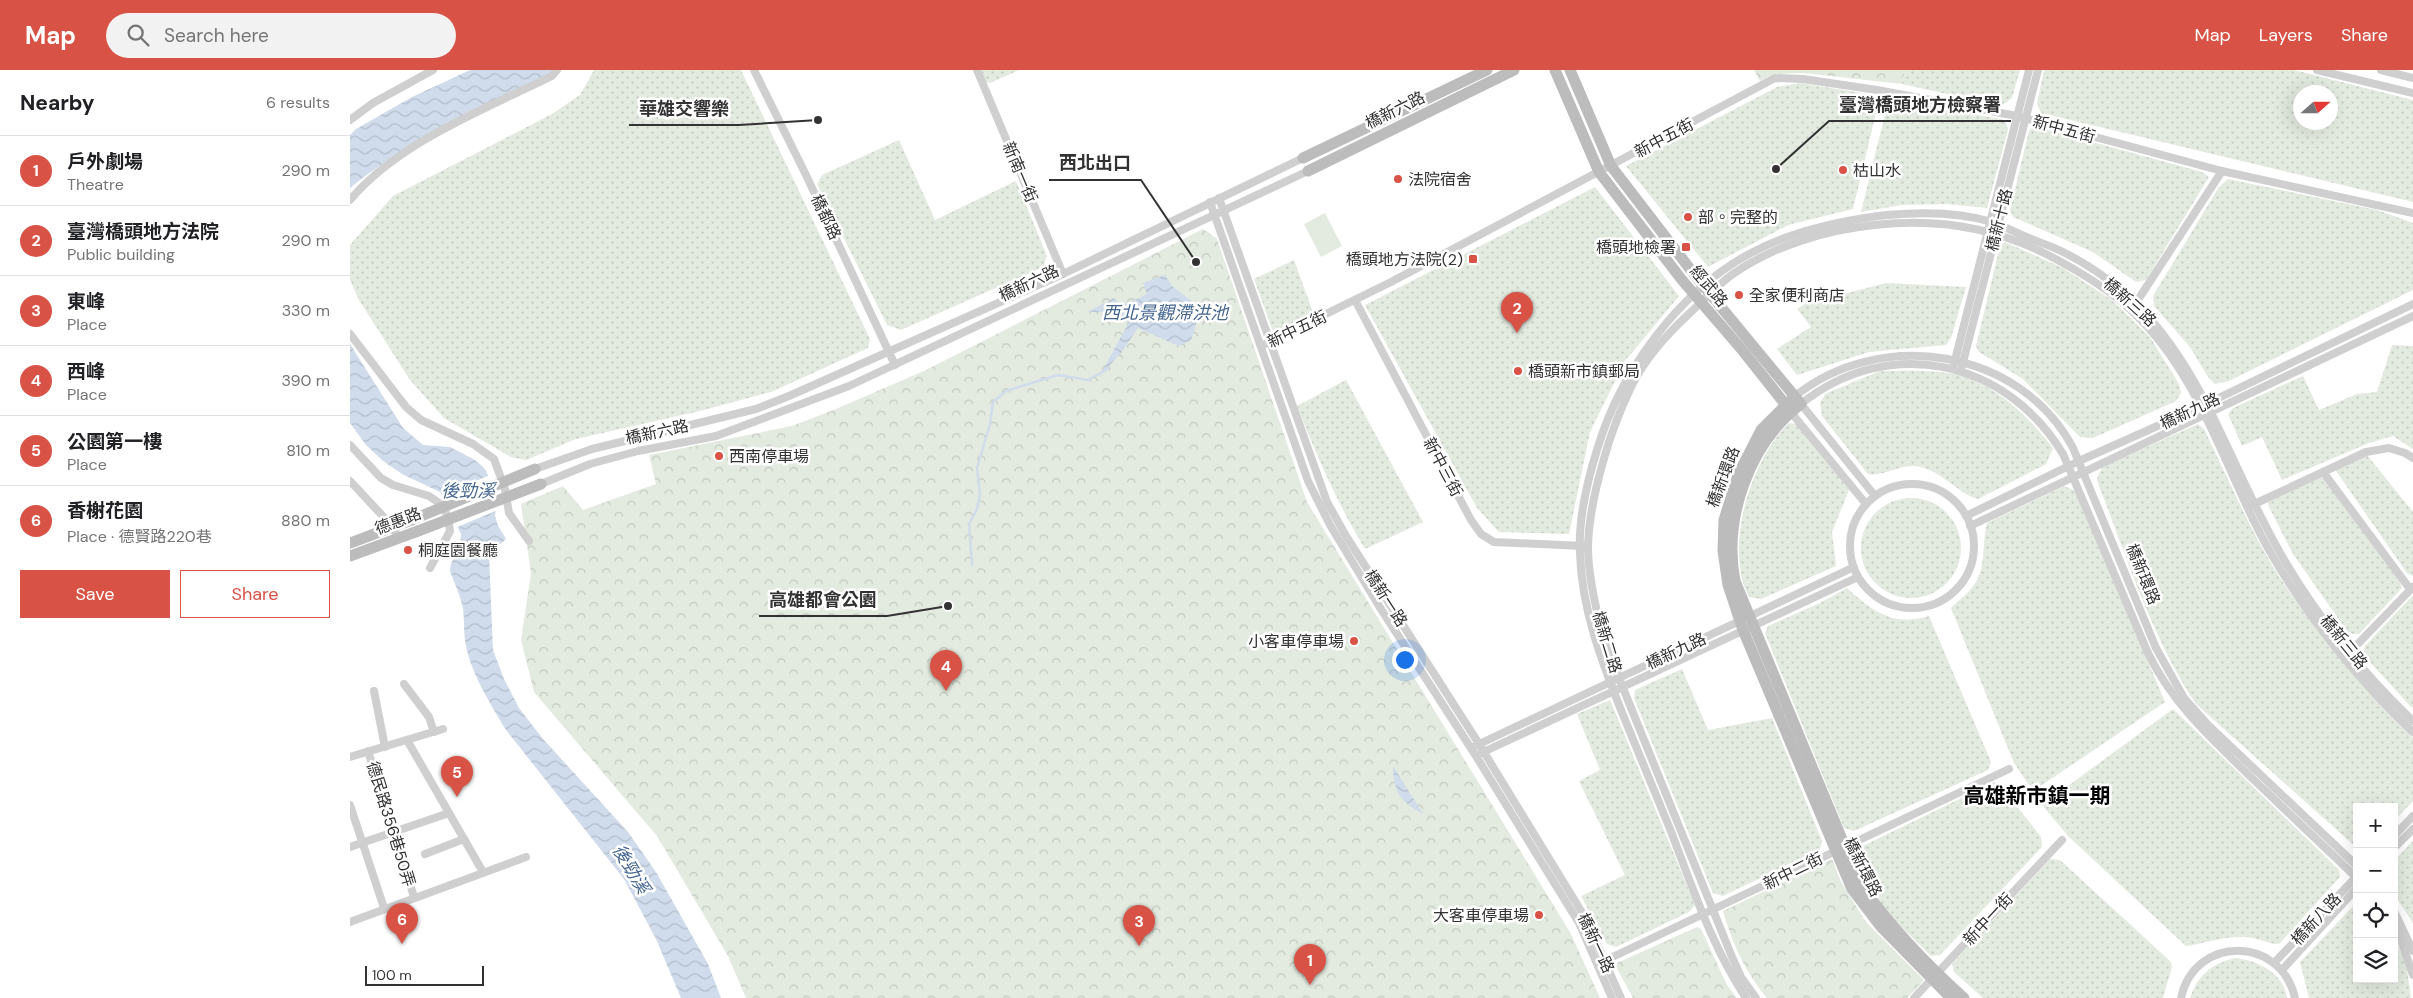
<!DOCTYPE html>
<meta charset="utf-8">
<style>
body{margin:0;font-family:"DM Sans","Noto Sans TC",sans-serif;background:#f2f2f2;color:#202124}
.controls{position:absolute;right:15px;bottom:15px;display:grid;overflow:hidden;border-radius:0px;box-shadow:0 5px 20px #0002}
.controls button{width:45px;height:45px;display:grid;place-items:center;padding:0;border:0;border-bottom:1px solid #e0e0e0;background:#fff;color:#202124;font:25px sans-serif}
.compass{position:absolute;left:1943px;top:15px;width:45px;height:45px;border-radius:50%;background:#fff;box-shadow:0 5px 20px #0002;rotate:69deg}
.scale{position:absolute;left:15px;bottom:12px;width:119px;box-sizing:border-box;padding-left:5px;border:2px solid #323232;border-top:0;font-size:14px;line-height:18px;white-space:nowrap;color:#323232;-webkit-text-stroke:4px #fff;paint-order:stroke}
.you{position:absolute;left:1054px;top:589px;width:18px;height:18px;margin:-12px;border:4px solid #fff;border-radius:50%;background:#1a73e8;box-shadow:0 0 0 8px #1a73e833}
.badge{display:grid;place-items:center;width:32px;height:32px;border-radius:50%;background:#d85245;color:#fff;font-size:16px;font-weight:700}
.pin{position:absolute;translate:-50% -41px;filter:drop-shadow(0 1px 2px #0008)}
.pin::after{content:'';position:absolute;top:26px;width:18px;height:15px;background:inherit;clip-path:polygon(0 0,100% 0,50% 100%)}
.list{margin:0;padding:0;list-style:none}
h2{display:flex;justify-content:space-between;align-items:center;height:65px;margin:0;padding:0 20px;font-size:21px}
h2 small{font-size:16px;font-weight:400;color:#757577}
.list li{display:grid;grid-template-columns:32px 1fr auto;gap:15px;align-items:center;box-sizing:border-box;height:70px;padding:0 20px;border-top:1px solid #e0e0e0}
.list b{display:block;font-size:19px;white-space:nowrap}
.list p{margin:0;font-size:16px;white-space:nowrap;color:#757577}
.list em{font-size:16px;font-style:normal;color:#757577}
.actions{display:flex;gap:10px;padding:15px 20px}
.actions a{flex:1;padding:11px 0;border:1px solid #d85245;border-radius:0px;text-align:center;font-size:18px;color:#d85245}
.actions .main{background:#d85245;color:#fff}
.icon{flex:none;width:28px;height:28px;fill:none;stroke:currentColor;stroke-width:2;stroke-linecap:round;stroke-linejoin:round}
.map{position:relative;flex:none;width:2063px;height:928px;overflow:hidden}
header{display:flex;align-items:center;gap:30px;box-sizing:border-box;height:70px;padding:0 25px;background:#d85245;color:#fff}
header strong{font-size:24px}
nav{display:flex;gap:28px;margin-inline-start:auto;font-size:18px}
.search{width:350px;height:45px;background:#f2f2f2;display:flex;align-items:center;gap:12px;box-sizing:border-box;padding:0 18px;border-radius:28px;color:#757577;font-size:19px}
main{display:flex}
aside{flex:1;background:#fff}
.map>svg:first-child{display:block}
</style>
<header>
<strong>Map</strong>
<div class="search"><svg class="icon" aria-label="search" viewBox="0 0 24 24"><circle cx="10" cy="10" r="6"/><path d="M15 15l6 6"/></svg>Search here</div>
<nav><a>Map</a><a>Layers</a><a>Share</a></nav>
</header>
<main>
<aside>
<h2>Nearby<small>6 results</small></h2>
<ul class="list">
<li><span class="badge">1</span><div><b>戶外劇場</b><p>Theatre</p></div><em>290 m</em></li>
<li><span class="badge">2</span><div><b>臺灣橋頭地方法院</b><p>Public building</p></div><em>290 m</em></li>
<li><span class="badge">3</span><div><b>東峰</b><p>Place</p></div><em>330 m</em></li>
<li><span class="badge">4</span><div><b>西峰</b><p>Place</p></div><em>390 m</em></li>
<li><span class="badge">5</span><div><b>公園第一樓</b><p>Place</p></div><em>810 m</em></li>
<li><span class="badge">6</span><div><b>香榭花園</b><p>Place · 德賢路220巷</p></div><em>880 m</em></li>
</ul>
<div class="actions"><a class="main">Save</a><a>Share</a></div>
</aside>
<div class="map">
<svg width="2063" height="928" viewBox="0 0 2063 928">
<defs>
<pattern id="grass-dots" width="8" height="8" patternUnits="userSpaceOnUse" patternTransform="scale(1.25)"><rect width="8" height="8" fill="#e3eadf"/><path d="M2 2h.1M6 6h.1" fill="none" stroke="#c3c9c0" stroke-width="1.8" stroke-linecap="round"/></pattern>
<pattern id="park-crowns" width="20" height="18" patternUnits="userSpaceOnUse" patternTransform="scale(1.25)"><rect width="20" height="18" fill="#e3eadf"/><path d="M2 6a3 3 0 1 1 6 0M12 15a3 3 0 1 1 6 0" fill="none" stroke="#c3c9c0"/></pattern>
<pattern id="water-waves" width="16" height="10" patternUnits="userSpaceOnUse" patternTransform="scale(1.25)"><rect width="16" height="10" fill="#d0dceb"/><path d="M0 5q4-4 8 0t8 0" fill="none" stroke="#b3bdca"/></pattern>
</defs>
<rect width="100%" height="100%" fill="#fff"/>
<g fill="url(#grass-dots)" fill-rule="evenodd">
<path d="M244 0H391L520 269 518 278 421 322 350 341 226 369 176 390 161 387 94 348 60 310 9 230 0 210V175L43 126 202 44 230 25Z"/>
<path d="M631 0H669L640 13 636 12Z"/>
<path d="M1555 0H1670L1662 28 1651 36 1552 14Z"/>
<path d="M1694 0H1944L2063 30V132L1691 43 1687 34ZM1950 22H1980V52H1950Z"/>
<path d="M1450 13 1530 26 1503 139 1438 155 1358 197 1276 96 1427 17Z"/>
<path d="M1539 28 1655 50 1658 60 1637 138 1597 134 1552 135 1511 142Z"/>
<path d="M1684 56 1852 102 1859 107 1796 210 1786 212 1743 182 1663 147 1660 140 1679 61Z"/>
<path d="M549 70 585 150 666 111 697 186 693 197 551 260 537 255 467 114 472 105Z"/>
<path d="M1878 109 2027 140 2063 153V220L1879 311 1865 314 1858 307 1840 277 1804 236 1803 226 1869 117Z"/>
<path d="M1245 117 1329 226 1275 291 1240 362 1219 464 1149 462 1127 438 1015 235Z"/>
<path d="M1655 172 1713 198 1762 230 1800 267 1829 314 1831 323 1826 331 1743 368 1730 367 1673 309 1629 282 1626 276 1650 176Z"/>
<path d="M944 190 964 245 929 264 922 259 904 209Z"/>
<path d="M1536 213 1616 217 1601 268 1596 275 1519 282 1447 305 1427 279 1461 257 1447 239 1455 234Z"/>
<path d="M2042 275 2063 276V379L2043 366 2019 373 1932 410 1912 367 1892 376 1878 344 1883 338 1953 306 1969 340 2007 324 2027 322Z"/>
<path d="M1530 301C1554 301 1596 299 1618 308 1654 322 1680 349 1703 378L1696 394 1628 429C1610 425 1594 403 1571 397 1552 392 1535 407 1518 404L1472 346 1470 333 1475 324Z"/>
<path d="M996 310 1073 452 1015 479C987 433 967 386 947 336Z"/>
<path d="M1439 353 1450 355 1499 420 1482 462 1486 496 1411 529 1399 527C1373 478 1401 389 1439 353Z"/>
<path d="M1848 354 1854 359C1880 412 1903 468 1936 517 1973 572 2018 620 2063 668V731L2044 751V737H2007V778L1846 634C1802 568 1778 490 1749 416L1747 409 1752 397Z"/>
<path d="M2017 385 2063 442V506L2057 503 1986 401 1988 397Z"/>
<path d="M1969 407 1974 409 2050 512 2052 518 2009 564H2003L1997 561 1943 484 1918 435V432Z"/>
<path d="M1714 416 1726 421 1815 632 1683 721 1664 693 1601 538C1610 529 1623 520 1628 508 1636 491 1632 471 1637 453Z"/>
<circle cx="1561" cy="478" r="50"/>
<path d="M1497 518C1522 541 1543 557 1579 546L1641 692 1638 700 1504 761 1494 758 1415 563 1418 556 1468 534Z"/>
<path d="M2063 525V639L2017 589 2013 582 2015 576Z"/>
<path d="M1332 599 1358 660 1422 648 1472 771 1470 779 1373 826 1363 823 1284 628 1285 620Z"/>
<path d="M1260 630 1345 835 1339 842 1266 877 1257 874 1231 826 1275 805 1229 711 1250 700 1227 644Z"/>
<path d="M1823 639 1989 800 1990 807 1929 874C1917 874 1906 867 1894 867 1874 866 1856 873 1836 876L1718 766 1692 735Z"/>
<path d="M1644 712 1650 715 1691 767 1692 777 1590 885 1581 886 1536 842 1504 784 1509 778Z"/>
<path d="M2063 771V853L2044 824V791Z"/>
<path d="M1700 789 1710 790 1821 892 1822 897 1813 928H1633L1604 902 1602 894Z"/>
<path d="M2007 832V909H2044V868L2056 893 2061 928H1959L1950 892Z"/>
<path d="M1885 888C1908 891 1933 902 1937 928H1840C1848 905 1861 894 1885 888Z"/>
</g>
<g fill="url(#park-crowns)">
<path d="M1404 0H1555L1552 14 1454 3 1424 4 1410 11Z"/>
<path d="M853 159 867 169 957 432 1221 864 1250 928H396L378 886 307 766 184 622 171 570 181 503 171 434 213 416 233 440 306 414 299 385 442 356 486 339 576 300Z"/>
<path d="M1482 789 1491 812 1516 852 1574 910 1557 928H1417C1395 902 1382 873 1373 841Z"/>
<path d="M1347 857 1351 859 1377 915 1387 928H1283L1266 897 1267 893Z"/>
</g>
<path fill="#e3eadf" d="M975 143 992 176 971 187 954 154Z"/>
<g fill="url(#water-waves)">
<path d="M120 0H203L197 6C129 40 59 70 0 118V65L6 59 62 27Z"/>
<path d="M815 205 823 217 844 233 847 251 841 270 829 276 788 258 771 283 749 307 779 252 754 242H737L764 228 772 236 797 224 793 213Z"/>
<path d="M0 274 53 358 73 375 100 377 125 390 135 399 143 416 147 432 145 445 148 456 156 469 139 484 143 580 154 609 169 638 193 669 278 762 306 802 358 894 371 928H331L306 869 274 809 156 660C141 635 122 605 116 576 113 564 115 544 112 534 109 523 104 512 100 501 100 488 112 478 111 464L90 422 52 404 33 391 16 375 0 353Z"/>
<path d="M1043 696 1073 744C1051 732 1043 722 1043 696Z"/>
</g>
<path fill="#fff" d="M140 405 145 415 149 432 148 440 105 458 90 426Z"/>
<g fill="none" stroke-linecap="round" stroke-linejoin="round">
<path stroke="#d0dceb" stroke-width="2.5" d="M622 495 619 454 627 439 630 424 627 398 640 354 643 332 656 321 708 305 738 310 758 299"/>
<g stroke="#cfcfcf" stroke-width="8">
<path d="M404 0 456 105 545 295"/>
<path d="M627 0 713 204"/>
<path d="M1967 0 2063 23"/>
<path d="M2031 0 2063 8"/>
<path d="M0 50 23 33 83 0"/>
<path d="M869 128 977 432 996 466 1129 674 1236 849 1271 928"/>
<path d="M0 130C49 72 135 39 202 6L207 0"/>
<path d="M860 132 958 411 980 455 1029 536 1126 686 1229 853 1262 928"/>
<path d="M1005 230 1121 450 1131 464 1144 472 1233 476"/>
<path d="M1784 236 1872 101"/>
<path d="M0 264 56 337 71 350 123 374 144 389 155 419 159 443 179 471"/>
<path d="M911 276 1041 212 1425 8 1453 9 1527 20 1667 46 1872 101 2063 143"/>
<path d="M1604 294 1679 0"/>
<path d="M1612 296 1688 0"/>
<path d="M1444 327C1530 257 1670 278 1723 378L1806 578 1834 628 1858 655 2007 796"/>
<path d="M1439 340 1516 434"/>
<path d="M0 375 31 408 43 415 79 426 92 435 98 447 100 461 80 498"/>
<path d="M185 399 242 379 406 339 439 326 713 204 953 88"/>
<path d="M1973 402 2060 519"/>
<path d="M0 411 43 457 48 468"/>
<path d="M191 414 240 394 288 381 366 366 499 316 958 101"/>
<circle cx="1562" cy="476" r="62"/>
<path d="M1525 426 1451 334C1538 264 1656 289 1713 384L1798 583C1823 635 1864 671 1905 711 1939 743 1973 776 2007 808"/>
<path d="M1900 436 2016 382 2039 378 2055 383 2063 388"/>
<path d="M1616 446 1729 391 1850 337 2063 234"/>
<path d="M1620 456 2063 246"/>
<path d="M1998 584 2063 517"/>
<path d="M54 614 79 647 84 662"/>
<path d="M24 621 35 677"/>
<path d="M57 670 133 802"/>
<path d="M1125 676 1504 497"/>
<path d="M18 681 64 827"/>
<path d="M1129 684 1508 507"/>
<path d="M0 687 93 659"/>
<path d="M0 735 34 838"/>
<path d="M2044 766 2063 746"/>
<path d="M0 777 99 743"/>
<path d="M2044 778 2063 759"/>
<path d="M75 784 114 769"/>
<path d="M2044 841 2063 881"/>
<path d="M0 852 176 787"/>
<path d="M2044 858 2052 873 2063 905"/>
<path d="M1252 892 1659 699"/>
<path d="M1924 893 2007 806"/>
<path d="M1932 900 2007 818"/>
<path d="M1396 928C1362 877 1342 816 1320 759 1304 721 1289 683 1273 645 1252 592 1232 541 1230 484 1228 450 1237 412 1247 380 1270 302 1329 221 1401 183 1440 162 1485 152 1528 146 1564 142 1606 141 1642 152 1653 156 1663 161 1674 166 1688 172 1702 176 1715 183 1846 249 1867 378 1936 493 1970 550 2015 605 2063 651"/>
<path d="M1406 928 1391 907 1382 887 1258 581C1248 549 1239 514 1238 480 1238 451 1245 420 1253 392 1260 366 1270 340 1282 315 1296 287 1319 262 1342 241 1355 228 1369 214 1383 204 1423 176 1476 160 1524 155 1584 148 1644 157 1698 185 1727 200 1759 219 1783 242 1856 310 1878 415 1929 497 1964 555 2014 616 2063 662"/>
<path d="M1564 928 1712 770"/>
<path d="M1831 928C1844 865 1931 865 1945 928"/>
</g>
<g stroke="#bcbcbc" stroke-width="11">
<path d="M1205 0 1249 102 1332 210 1393 281 1435 334"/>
<path d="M1220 0 1261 96 1347 208 1451 334C1399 374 1373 448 1385 511L1511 815C1540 856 1576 894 1614 928"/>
<path d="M953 88 1137 0"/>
<path d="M958 101 1164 0"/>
<path d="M1444 327 1411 360 1388 405 1374 450 1373 481 1378 515 1393 560 1502 819 1531 857 1601 928"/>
<path d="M0 473 64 449"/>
<path d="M0 486 68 461"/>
</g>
<g stroke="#bcbcbc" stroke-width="11">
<path d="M64 449 185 399"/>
<path d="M68 461 191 414"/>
</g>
</g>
<g fill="#d85245" stroke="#fff" stroke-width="2">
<circle cx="1493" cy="100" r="5"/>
<circle cx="1048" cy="109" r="5"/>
<circle cx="1338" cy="147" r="5"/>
<rect x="1331" y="172" width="10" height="10" rx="2.5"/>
<rect x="1118" y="184" width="10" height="10" rx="2.5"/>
<circle cx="1389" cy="225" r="5"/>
<circle cx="1168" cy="301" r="5"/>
<circle cx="369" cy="386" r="5"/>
<circle cx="58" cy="480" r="5"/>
<circle cx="1004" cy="571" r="5"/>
<circle cx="1189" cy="845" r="5"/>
</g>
<g text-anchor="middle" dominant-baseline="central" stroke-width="5" stroke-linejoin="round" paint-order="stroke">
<g font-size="16" fill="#323232" stroke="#fff">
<text transform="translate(1045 40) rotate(-26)">橋新六路</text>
<text transform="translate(1714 59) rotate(15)">新中五街</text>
<text transform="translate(1314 68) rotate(-28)">新中五街</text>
<text transform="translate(670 102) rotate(67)">新南一街</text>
<text transform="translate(476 147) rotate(65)">橋都路</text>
<text transform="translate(1649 150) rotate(-76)">橋新十路</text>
<text transform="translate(679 213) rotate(-25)">橋新六路</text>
<text transform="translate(1359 216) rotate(50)">經武路</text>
<text transform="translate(1780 232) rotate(42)">橋新三路</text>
<text transform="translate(947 259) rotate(-26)">新中五街</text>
<text transform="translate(1840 341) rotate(-25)">橋新九路</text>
<text transform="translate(307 362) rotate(-12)">橋新六路</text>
<text transform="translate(1093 397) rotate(62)">新中三街</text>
<text transform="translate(1373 407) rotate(-69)">橋新環路</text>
<text transform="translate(48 451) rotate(-21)">德惠路</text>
<text transform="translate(1793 504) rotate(68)">橋新環路</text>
<text transform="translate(1036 528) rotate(57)">橋新一路</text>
<text transform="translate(1257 572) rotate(73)">橋新二路</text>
<text transform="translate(1994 572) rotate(51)">橋新三路</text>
<text transform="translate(1326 581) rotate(-25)">橋新九路</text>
<text transform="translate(41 754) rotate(73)">德民路356巷50弄</text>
<text transform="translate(1513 797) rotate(63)">橋新環路</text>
<text transform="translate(1443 801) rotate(-26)">新中二街</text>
<text transform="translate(1638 849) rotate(-47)">新中一街</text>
<text transform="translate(1966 849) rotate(-47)">橋新八路</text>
<text transform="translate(1246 873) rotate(65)">橋新一路</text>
</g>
<g font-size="16" fill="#323232" stroke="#fff" text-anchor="start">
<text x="1503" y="100">枯山水</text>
<text x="1058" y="109">法院宿舍</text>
<text x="1348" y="147">部。完整的</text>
<text x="1326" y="177" text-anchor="end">橋頭地檢署</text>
<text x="1113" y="189" text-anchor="end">橋頭地方法院(2)</text>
<text x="1399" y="225">全家便利商店</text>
<text x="1178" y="301">橋頭新市鎮郵局</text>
<text x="379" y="386">西南停車場</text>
<text x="68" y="480">桐庭園餐廳</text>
<text x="994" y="571" text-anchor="end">小客車停車場</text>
<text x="1179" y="845" text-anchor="end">大客車停車場</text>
</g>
<g font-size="18" font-style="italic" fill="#45668f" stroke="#fff">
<text x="815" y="243">西北景觀滯洪池</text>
<text x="118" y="421">後勁溪</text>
<text transform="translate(281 799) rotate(59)">後勁溪</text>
</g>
<g font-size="21" font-weight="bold" fill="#000" stroke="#fff">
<text x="1687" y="726">高雄新市鎮一期</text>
</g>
</g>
<path fill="none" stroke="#323232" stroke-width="2" d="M1426 99L1479 51H1661M468 50L389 55H279M846 192L791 110H699M598 536L537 546H409"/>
<g fill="#323232" stroke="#fff" stroke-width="2">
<circle cx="1426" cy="99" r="5"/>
<circle cx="468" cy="50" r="5"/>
<circle cx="846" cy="192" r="5"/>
<circle cx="598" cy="536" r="5"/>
</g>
<g font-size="18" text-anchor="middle" font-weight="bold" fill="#323232" stroke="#fff" stroke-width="5" stroke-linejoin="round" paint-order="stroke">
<text x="1570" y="41">臺灣橋頭地方檢察署</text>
<text x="334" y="45">華雄交響樂</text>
<text x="745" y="99">西北出口</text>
<text x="473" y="536">高雄都會公園</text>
</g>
</svg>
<div class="controls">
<button>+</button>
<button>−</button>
<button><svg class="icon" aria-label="locate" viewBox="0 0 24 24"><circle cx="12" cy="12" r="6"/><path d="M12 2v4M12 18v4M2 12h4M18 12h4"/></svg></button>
<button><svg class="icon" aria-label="layers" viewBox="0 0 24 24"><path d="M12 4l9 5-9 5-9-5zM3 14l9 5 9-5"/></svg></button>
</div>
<svg class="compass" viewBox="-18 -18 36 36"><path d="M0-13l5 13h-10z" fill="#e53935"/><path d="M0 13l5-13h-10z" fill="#757577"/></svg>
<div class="scale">100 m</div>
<div class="you"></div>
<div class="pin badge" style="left:960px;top:915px">1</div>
<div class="pin badge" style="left:1167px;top:263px">2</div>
<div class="pin badge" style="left:789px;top:876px">3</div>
<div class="pin badge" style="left:596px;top:621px">4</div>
<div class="pin badge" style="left:107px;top:727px">5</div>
<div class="pin badge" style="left:52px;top:874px">6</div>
</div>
</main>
